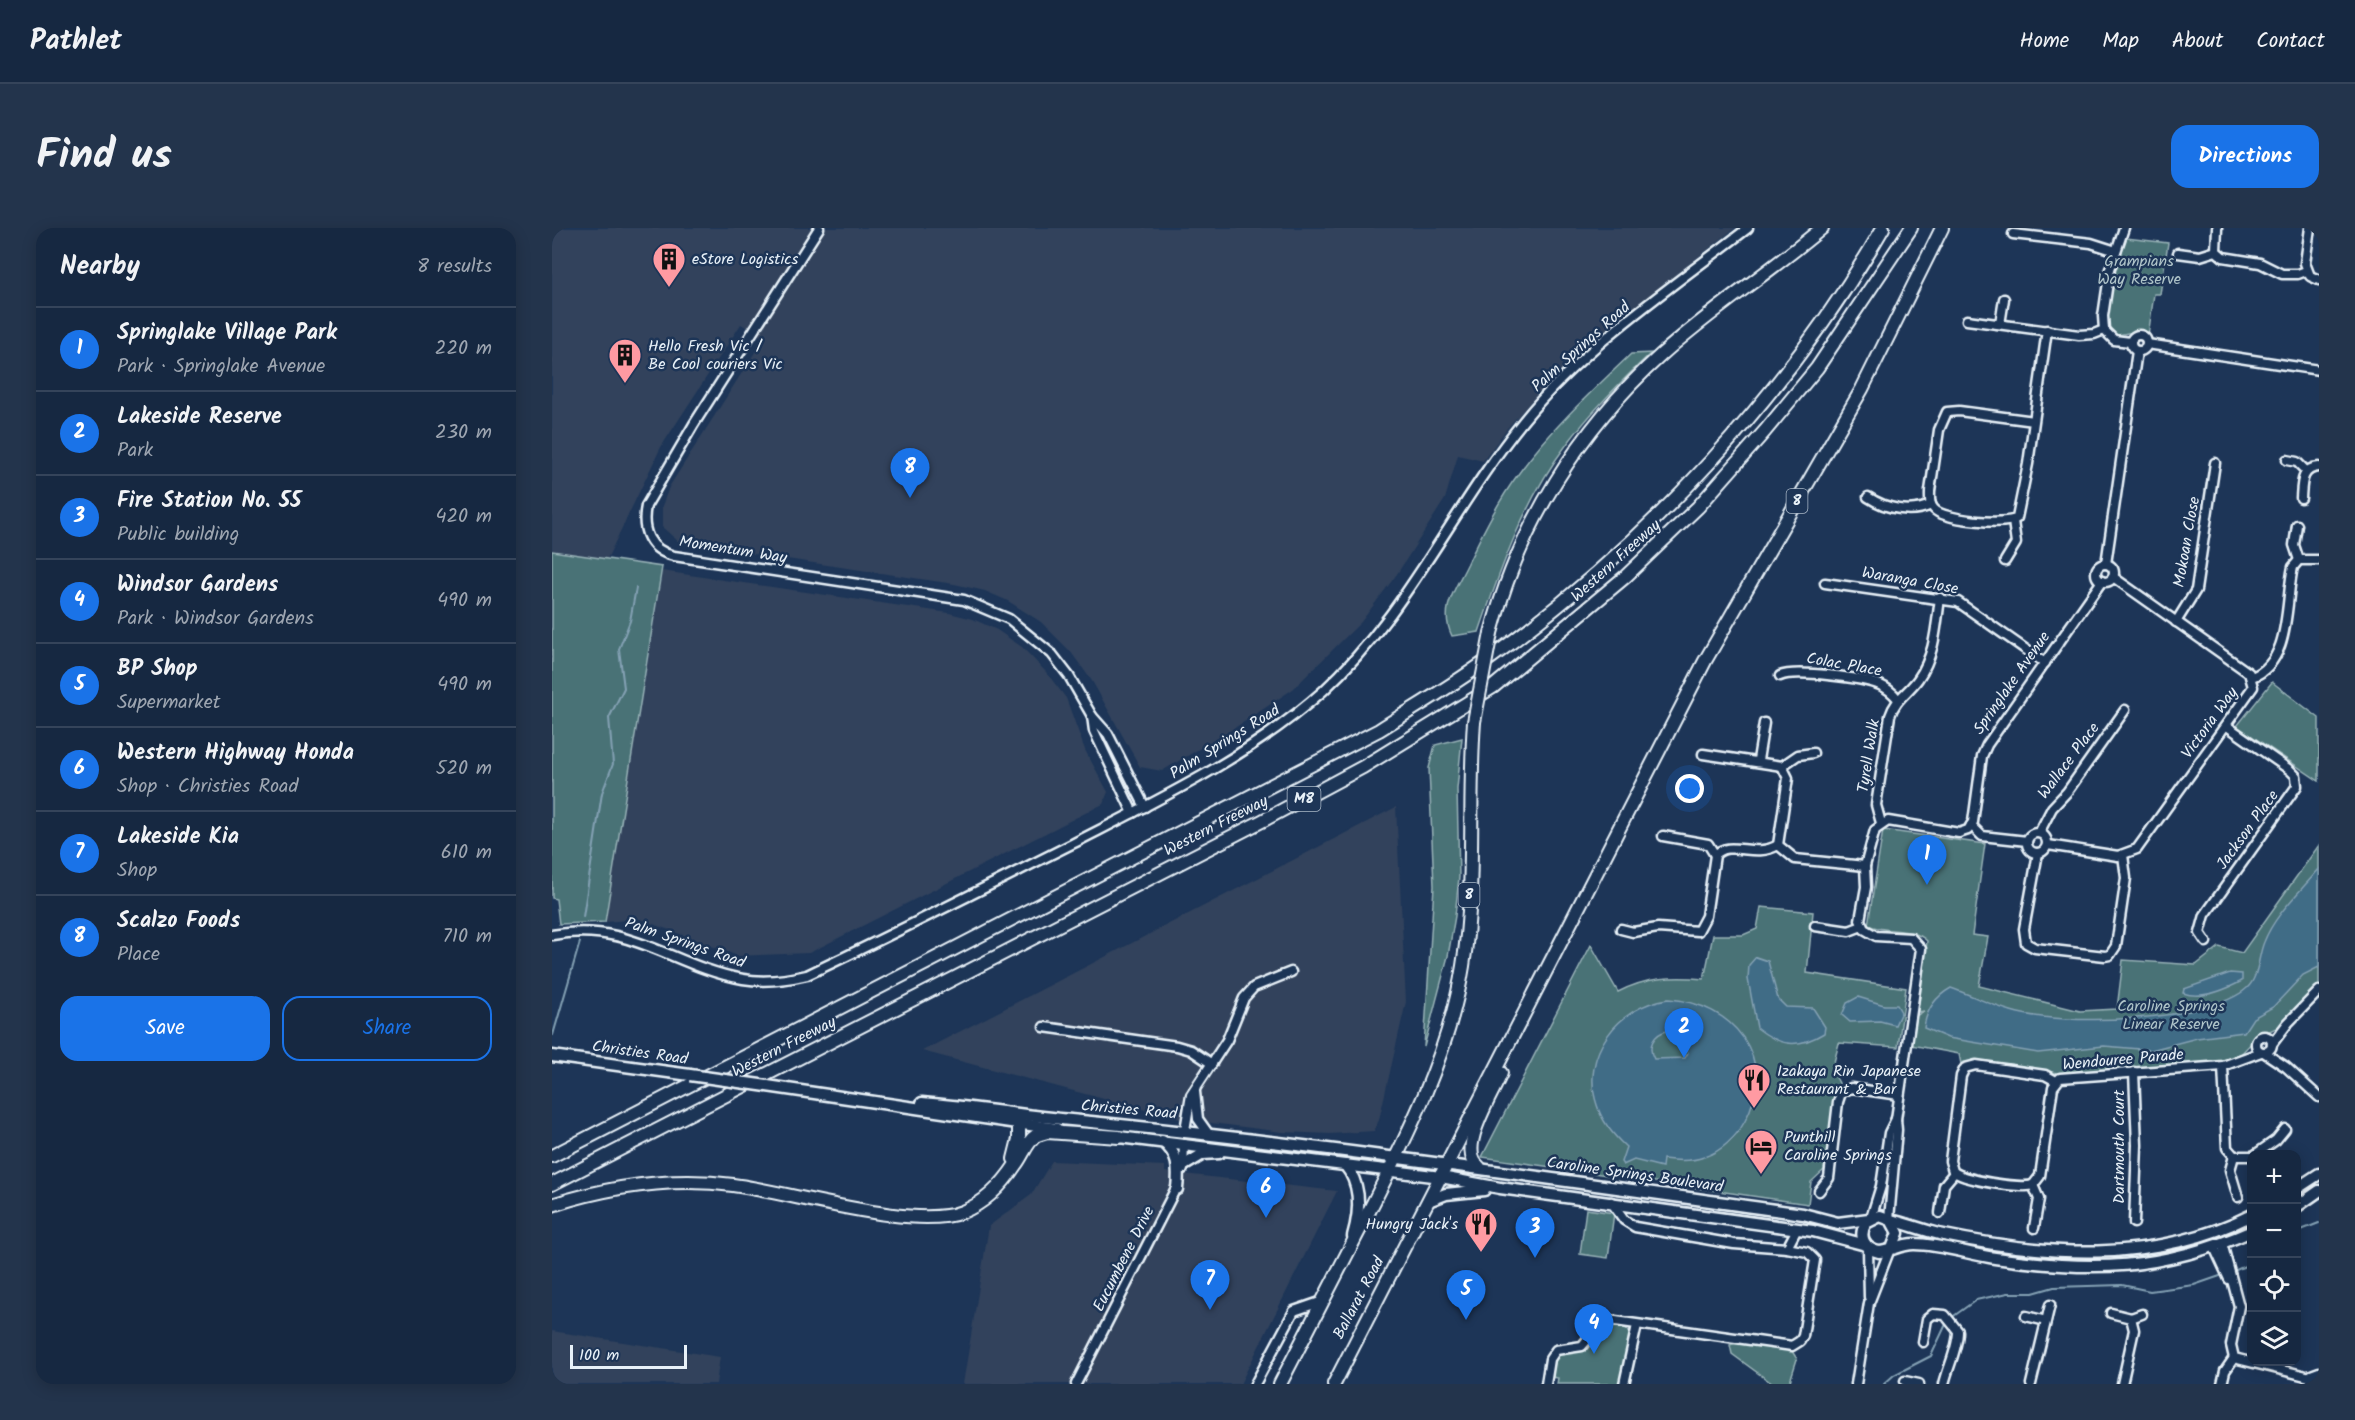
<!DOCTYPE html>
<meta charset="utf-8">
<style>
body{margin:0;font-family:Kalam,sans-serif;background:#23344c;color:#f1f3f6}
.controls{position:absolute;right:18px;bottom:18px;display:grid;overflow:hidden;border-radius:12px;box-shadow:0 3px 15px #0003}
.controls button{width:54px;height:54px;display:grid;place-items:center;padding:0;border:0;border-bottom:2px solid #35445a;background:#162841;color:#f1f3f6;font:30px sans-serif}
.scale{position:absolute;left:18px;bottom:15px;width:117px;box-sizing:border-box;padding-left:6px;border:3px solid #e8f1f8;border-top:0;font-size:16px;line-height:21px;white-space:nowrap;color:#e8f1f8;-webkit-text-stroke:4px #1d3557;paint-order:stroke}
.you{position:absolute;left:1138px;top:561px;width:21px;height:21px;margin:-15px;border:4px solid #fff;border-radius:50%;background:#1a73e8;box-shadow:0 0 0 9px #1a73e833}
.badge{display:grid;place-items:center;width:39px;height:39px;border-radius:50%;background:#1a73e8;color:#fff;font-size:20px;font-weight:700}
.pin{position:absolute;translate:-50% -50px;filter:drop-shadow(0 2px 3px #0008)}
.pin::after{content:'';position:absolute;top:32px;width:21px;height:18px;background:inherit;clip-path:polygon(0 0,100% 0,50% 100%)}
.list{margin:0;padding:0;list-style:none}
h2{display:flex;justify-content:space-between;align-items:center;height:78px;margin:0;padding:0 24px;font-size:26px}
h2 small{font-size:20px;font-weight:400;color:#9ea6b1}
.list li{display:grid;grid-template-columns:39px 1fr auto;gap:18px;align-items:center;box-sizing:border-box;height:84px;padding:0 24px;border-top:2px solid #35445a}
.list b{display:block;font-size:22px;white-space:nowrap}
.list p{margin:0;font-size:20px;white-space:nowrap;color:#9ea6b1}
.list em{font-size:20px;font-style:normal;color:#9ea6b1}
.actions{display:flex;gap:12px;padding:18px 24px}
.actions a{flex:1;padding:14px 0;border:2px solid #1a73e8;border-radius:18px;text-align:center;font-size:21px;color:#1a73e8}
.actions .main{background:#1a73e8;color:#fff}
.icon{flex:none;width:33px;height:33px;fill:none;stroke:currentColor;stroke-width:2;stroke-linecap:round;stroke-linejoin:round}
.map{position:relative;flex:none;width:1767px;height:1156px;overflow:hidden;border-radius:18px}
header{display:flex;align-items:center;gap:36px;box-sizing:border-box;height:84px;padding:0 30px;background:#162841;border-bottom:2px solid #35445a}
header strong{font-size:28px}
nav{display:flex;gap:33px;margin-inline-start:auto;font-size:21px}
.intro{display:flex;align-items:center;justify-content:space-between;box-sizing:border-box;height:144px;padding:0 36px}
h1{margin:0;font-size:42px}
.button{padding:15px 27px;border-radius:18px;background:#1a73e8;color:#fff;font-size:21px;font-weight:700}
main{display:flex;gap:36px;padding:0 36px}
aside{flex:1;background:#162841;border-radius:18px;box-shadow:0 3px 15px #0003}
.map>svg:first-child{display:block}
</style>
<header>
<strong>Pathlet</strong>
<nav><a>Home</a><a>Map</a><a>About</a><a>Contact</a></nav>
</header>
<div class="intro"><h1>Find us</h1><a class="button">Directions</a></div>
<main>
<aside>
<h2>Nearby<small>8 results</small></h2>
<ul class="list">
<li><span class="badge">1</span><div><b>Springlake Village Park</b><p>Park · Springlake Avenue</p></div><em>220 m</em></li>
<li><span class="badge">2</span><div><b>Lakeside Reserve</b><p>Park</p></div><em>230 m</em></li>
<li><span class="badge">3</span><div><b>Fire Station No. 55</b><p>Public building</p></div><em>420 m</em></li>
<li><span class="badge">4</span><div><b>Windsor Gardens</b><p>Park · Windsor Gardens</p></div><em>490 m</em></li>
<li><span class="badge">5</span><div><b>BP Shop</b><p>Supermarket</p></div><em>490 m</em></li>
<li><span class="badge">6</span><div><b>Western Highway Honda</b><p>Shop · Christies Road</p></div><em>520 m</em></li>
<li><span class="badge">7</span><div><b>Lakeside Kia</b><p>Shop</p></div><em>610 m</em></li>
<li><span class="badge">8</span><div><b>Scalzo Foods</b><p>Place</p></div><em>710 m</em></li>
</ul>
<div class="actions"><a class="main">Save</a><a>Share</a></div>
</aside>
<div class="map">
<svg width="1767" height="1156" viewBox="0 0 1767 1156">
<rect width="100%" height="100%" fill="#1d3557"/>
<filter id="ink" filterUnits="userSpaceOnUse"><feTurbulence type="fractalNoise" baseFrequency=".0167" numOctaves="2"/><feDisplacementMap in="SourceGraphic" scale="12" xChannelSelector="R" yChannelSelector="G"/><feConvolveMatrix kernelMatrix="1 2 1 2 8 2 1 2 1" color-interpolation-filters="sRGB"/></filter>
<g filter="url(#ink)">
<g fill="#31425c">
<path d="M0 0H1183L1083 79 1000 150 957 198 931 233 906 227 893 271 845 346 809 394 741 461 689 496 610 543 588 539 540 453 518 423 489 394 456 373 433 363 402 356 128 315 110 299V278L117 259 212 110 189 96 109 219 55 331 0 323Z"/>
<path d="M110 343 397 385 421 391 445 402 470 419 494 444 514 470 533 522 556 564 551 576 257 725 186 728 88 691 53 694Z"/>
<path d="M844 579 854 774 827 892 822 903 778 906 730 904 628 891 370 823Z"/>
<path d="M500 933 613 938V944L785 963 688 1156H411L437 998 479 967Z"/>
<path d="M0 1103 168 1129 164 1156H0Z"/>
</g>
<g fill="#497276" stroke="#98b2b7" stroke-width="1.5">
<path d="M1574 10 1616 15 1608 66H1602L1596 108 1586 103 1566 107 1555 99 1563 35Z"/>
<path d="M1099 125C1069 153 1040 183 1015 216 973 271 949 339 927 404L900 408C887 381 903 362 915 337 930 306 946 273 967 245 999 201 1039 164 1079 126Z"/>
<path d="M0 323 110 339 53 694 7 696 4 671 0 670Z"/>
<path d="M1720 454 1767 490V553L1685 498Z"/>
<path d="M910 510 905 561 907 649 903 688 896 728 872 819 882 658 877 540 883 517Z"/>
<path d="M1331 602 1433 616 1420 707 1436 709 1427 758 1528 783 1565 781 1571 732 1644 737 1667 719 1690 725 1767 617V759L1757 766 1726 799 1705 809 1689 826 1671 834 1506 845 1420 833 1409 836 1407 826 1359 817 1362 789 1372 783 1366 784 1375 713C1360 698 1335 706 1316 697Z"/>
<path d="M1209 679 1261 684 1255 745 1354 760 1346 819 1287 815 1280 842 1287 855 1282 870 1272 942 1259 954 1256 976 930 929 1039 717 1066 764C1095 749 1121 748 1152 751L1161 707H1191L1205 701Z"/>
<path d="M1034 981 1062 985 1056 1030 1028 1026Z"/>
<path d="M1052 1095 1072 1099 1079 1105 1069 1156H1005L1006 1150 1000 1149 1004 1129C1024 1113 1030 1141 1044 1101Z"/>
<path d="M1186 1114 1240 1123 1245 1131 1238 1153 1235 1156H1221L1180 1126 1178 1117Z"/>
</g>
<g fill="#416c86" stroke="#84a1b4" stroke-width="1.5" fill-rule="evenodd">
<path d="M1767 641V739L1751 747 1721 779 1701 790 1692 804 1645 810 1599 822 1552 818 1486 825 1396 810 1372 800C1374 782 1383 769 1399 760 1419 767 1439 777 1459 783 1507 798 1657 795 1695 760 1707 749 1706 728 1712 714 1723 686 1748 664 1767 641Z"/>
<path d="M1204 729 1216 733 1226 771 1234 779 1261 780 1273 799 1272 805C1246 821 1228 818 1205 800L1196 751 1197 737Z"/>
<path d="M1678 745 1690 746V753C1673 762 1649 772 1631 765L1632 761Z"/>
<path d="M1306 769 1332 777H1345L1349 784 1343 797 1328 793 1298 794 1290 787 1295 775Z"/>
<path d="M1116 771C1181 775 1226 830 1193 893 1185 908 1169 924 1152 929 1139 934 1125 933 1111 931L1110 939 1082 932 1071 937 1069 934 1074 919C1061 907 1050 894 1045 877 1028 827 1066 778 1116 771ZM1115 803 1131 811 1136 825 1133 830 1102 831C1095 819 1101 806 1115 803Z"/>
</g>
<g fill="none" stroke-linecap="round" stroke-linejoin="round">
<g stroke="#84a1b4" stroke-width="2">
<path d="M31 689 50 565 61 536 57 490 72 460 67 421 78 393 84 360"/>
<path d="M1 807 28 714"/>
<path d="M1744 1004 1767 995"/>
<path d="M1684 1042 1700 1035"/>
<path d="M1399 1090 1424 1072 1456 1065H1481L1502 1059 1570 1057 1598 1063 1642 1057 1668 1048"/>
<path d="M1332 1156 1342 1147 1379 1128 1395 1094"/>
</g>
<defs>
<g id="minor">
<path d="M267 0 142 196 94 278C89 302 97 322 122 328L412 372 457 391 500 426 517 448 540 488 556 506 593 579"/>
<path d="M1758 0 1753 35 1758 48 1767 52"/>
<path d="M1461 6 1539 15 1564 23"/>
<path d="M1664 23 1665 0"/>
<path d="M1626 25 1648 28 1664 23 1671 29 1708 35 1730 46H1746L1754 43"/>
<path d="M1415 92 1527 107 1542 106 1552 102 1562 112 1578 114"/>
<path d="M1448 96 1452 71"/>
<path d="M1552 102 1551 88 1558 41 1572 0"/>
<circle cx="1587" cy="115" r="8"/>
<path d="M1595 116 1767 142"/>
<path d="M1482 193 1407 183 1395 184 1387 202 1378 263C1378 270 1377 276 1382 281 1391 292 1454 298 1465 290L1476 236 1495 102"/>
<path d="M1735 232 1745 234 1754 243"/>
<path d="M1316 269C1334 281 1359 286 1379 277"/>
<path d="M1749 270C1750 255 1749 240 1767 239"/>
<path d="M1745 297 1742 317 1747 332"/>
<path d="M1453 333 1464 315 1461 293"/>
<path d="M1554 336 1585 123"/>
<circle cx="1553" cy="345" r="9"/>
<path d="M1273 355 1406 374 1493 435"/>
<path d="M1624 394 1644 362 1663 235"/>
<path d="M1228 448C1243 441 1312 450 1328 457 1335 460 1341 465 1346 471"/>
<path d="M1700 449C1740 434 1733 373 1741 339L1747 332H1767"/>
<path d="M540 488 542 503 581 585"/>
<path d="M1151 526 1230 538 1236 550 1226 617"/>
<path d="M1206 532 1212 495"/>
<path d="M1230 538 1246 527 1261 525"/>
<path d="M1329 595 1324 577 1338 488C1343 471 1356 465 1366 451 1383 427 1384 399 1388 370"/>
<path d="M1419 597 1430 608 1475 613"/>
<circle cx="1485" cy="615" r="10"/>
<path d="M1487 605 1500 580 1515 564 1573 482"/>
<path d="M1111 608 1156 616 1163 627"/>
<path d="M1496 617 1566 628 1585 621 1701 459 1697 445 1561 349"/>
<path d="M1486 625 1472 701 1474 715 1483 720 1553 728 1558 727 1564 718 1574 650 1571 627"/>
<path d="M1263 698 1297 703 1310 698"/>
<path d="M1069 701 1081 704 1106 700 1146 703 1154 688 1163 627C1178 611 1202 631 1226 617L1243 631 1313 638"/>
<path d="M0 707C78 692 121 739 191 751 213 755 234 752 255 747 344 705 432 660 520 616 608 571 697 529 771 463 855 386 901 279 972 192 1032 118 1121 58 1196 0"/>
<path d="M1654 714 1648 705 1653 687 1745 558 1744 548 1738 542 1675 498"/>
<path d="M492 799 625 818 639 822 660 836"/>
<circle cx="1712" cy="816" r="8"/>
<path d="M1720 816 1736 795 1767 763"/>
<path d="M1713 825 1734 839 1767 869"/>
<path d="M1671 838 1675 920 1682 928H1700"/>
<path d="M1582 844 1585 917 1582 995"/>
<path d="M643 864 646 891 656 905"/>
<path d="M633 902 639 867 675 812 692 770 702 759 739 744"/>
<path d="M1704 926 1724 912 1733 901"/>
<path d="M1682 928 1678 942 1686 969"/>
<path d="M631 941 632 916"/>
<path d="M1481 957 1488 948 1501 859 1508 850 1671 838 1709 824"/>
<path d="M1481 957C1469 961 1410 952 1401 943L1398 933 1409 848 1413 840 1424 837 1493 847 1504 853"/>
<path d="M1481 957 1487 971 1482 1000"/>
<path d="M1267 963 1277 950 1286 874 1289 865 1299 860 1347 867"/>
<path d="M1059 974 1072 992 1083 999 1182 1016 1235 1020 1245 1001"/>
<path d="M1388 985 1392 957 1402 945"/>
<path d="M1319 990 1329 958 1337 905 1344 891"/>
<path d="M1337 991 1345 902 1344 891 1369 721 1359 710 1324 708 1312 701 1308 692 1314 659 1313 638 1323 602 1336 593 1407 605 1416 602 1421 594 1430 528 1435 517 1550 353"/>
<path d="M1670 1015 1687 1078 1679 1117 1682 1130 1758 1149"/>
<path d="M1662 1019 1677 1051"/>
<path d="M1316 1020 1317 1069"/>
<path d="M1559 1085 1579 1090 1590 1086"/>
<path d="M1474 1088 1494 1093"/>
<path d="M1371 1114 1375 1091 1381 1086 1393 1087 1406 1103C1406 1120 1396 1139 1392 1156"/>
<path d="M1353 1153 1367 1156"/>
<path d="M524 1156 626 956"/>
<path d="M703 1156 742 1083 771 1073"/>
<path d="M994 1156 998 1131 1004 1122 1030 1118 1035 1112 1039 1097 1049 1091 1240 1118 1248 1113 1251 1108 1263 1032 1255 1024 1235 1020"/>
<path d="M1072 1156 1085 1097"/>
<path d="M1304 1156 1317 1075 1338 1021"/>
<path d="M1479 1156 1498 1077"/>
<path d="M1570 1156 1582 1102 1579 1090"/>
<path d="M1670 1156 1673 1143 1682 1130"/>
<path d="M1759 1156V1147L1767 1144"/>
</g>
<g id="major">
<path d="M0 828 138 847"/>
<path d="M215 858 505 901"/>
<path d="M370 875C420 879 469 887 519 892 764 916 1007 952 1251 986L1286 995 1317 991"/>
<path d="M559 908 889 949 948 960 1261 1003 1314 1017"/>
<path d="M610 913C627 926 627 941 625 961"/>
<path d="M793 937C810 957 808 984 801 1008"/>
<path d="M631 938 651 926 667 925"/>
<path d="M1744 961 1767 946"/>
<path d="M876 973 894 966 932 962"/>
<path d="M1744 979 1767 963"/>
<path d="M1339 992C1355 996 1371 1002 1387 1006 1492 1028 1601 1037 1700 987"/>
<path d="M1341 1018 1346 1005 1339 992 1328 988 1314 995C1306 1008 1312 1021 1327 1024 1339 1023 1349 1016 1362 1016 1388 1016 1417 1026 1443 1030 1540 1044 1609 1043 1700 1003"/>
</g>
<g id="highway">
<path d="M939 405C967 298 1027 201 1109 127 1160 81 1218 44 1270 0"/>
<path d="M0 928 827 502C865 478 905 455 941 428 1096 315 1235 166 1331 0"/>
<path d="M462 931 467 911V895"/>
<path d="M927 939C904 921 940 868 949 845"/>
<path d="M0 956 710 593 811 539 941 459 1073 349 1146 279 1213 203 1265 140 1359 0"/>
<path d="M0 977C57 959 121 949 181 957 237 964 362 1003 410 984 433 975 451 956 464 936 471 927 475 913 485 907L495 904 567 909"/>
<path d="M728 1156C756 1101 785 1046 813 991 854 911 897 827 911 738 924 657 916 575 922 494"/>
<path d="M782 1156 1153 433 1310 161 1390 0"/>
</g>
</defs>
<use href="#minor" stroke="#e8f1f8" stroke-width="13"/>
<use href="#major" stroke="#e8f1f8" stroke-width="15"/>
<use href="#highway" stroke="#e8f1f8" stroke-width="16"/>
<use href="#minor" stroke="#1d3557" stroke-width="8"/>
<use href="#major" stroke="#1d3557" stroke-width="10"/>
<use href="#highway" stroke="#1d3557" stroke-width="12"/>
<defs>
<path id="major-bridge" d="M138 847 215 858"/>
<path id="highway-bridge" d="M922 494 939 405"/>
</defs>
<use href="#major-bridge" stroke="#e8f1f8" stroke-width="15" stroke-linecap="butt"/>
<use href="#highway-bridge" stroke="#e8f1f8" stroke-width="16" stroke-linecap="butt"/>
<use href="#major-bridge" stroke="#1d3557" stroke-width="10"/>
<use href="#highway-bridge" stroke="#1d3557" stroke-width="12"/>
</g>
</g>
<defs>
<symbol id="building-pin" viewBox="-11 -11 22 30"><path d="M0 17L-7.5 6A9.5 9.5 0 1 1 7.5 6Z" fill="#ff9aa2" stroke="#1d3557"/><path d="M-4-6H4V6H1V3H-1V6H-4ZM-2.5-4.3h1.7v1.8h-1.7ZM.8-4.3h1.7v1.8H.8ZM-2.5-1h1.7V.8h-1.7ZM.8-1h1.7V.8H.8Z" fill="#111"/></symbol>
<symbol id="restaurant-pin" viewBox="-11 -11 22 30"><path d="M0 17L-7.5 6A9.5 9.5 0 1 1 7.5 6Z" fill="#ff9aa2" stroke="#1d3557"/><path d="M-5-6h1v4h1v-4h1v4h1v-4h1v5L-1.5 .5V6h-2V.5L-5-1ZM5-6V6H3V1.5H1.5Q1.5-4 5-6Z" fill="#111"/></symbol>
<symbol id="hotel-pin" viewBox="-11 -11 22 30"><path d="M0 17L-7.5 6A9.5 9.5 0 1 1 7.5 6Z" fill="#ff9aa2" stroke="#1d3557"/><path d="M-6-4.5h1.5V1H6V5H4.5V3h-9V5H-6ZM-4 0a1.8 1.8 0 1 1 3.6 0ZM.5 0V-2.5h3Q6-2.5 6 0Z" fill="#111"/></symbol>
</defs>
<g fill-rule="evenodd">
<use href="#building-pin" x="98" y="12" width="38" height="52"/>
<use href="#building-pin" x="54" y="108" width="38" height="52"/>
<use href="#restaurant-pin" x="1183" y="833" width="38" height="52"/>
<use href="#hotel-pin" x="1190" y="899" width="38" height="52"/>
<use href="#restaurant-pin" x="910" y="977" width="38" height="52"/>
</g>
<g text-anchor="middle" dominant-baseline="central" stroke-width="5" stroke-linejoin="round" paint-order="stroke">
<g fill="#1d3557" stroke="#abb9c8" stroke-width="1.5">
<rect x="1234.5" y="261" width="21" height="24" rx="4.5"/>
<rect x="735.5" y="559" width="33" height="24" rx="4.5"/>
<rect x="906.5" y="655" width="21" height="24" rx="4.5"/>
</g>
<g font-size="15" font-weight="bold" fill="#e8f1f8">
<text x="1245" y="273">8</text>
<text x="752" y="571">M8</text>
<text x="917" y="667">8</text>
</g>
<g font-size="16" fill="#e8f1f8" stroke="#1d3557" text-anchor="start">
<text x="140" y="31">eStore Logistics</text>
<text x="96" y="118">Hello Fresh Vic /<tspan x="96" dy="18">Be Cool couriers Vic</tspan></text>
<text x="1225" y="843">Izakaya Rin Japanese<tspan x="1225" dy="18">Restaurant &amp; Bar</tspan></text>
<text x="1232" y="909">Punthill<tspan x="1232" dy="18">Caroline Springs</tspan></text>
<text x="906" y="996" text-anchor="end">Hungry Jack's</text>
</g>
<g font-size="16" fill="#b0c5ca" stroke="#1d3557">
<text x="1587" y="33">Grampians<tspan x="1587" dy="18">Way Reserve</tspan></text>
<text x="1619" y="778">Caroline Springs<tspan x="1619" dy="18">Linear Reserve</tspan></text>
</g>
<g font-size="16" fill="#e8f1f8" stroke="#1d3557">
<text transform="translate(1029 119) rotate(-42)">Palm Springs Road</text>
<text transform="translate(1635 314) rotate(-80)">Mokoan Close</text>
<text transform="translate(181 322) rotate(9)">Momentum Way</text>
<text transform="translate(1064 333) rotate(-42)">Western Freeway</text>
<text transform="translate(1358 353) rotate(10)">Waranga Close</text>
<text transform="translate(1292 437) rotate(10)">Colac Place</text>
<text transform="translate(1460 455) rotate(-55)">Springlake Avenue</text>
<text transform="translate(1658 495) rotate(-54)">Victoria Way</text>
<text transform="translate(673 514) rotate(-32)">Palm Springs Road</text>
<text transform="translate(1317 528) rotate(-81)">Tyrell Walk</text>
<text transform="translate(1517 533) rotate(-53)">Wallace Place</text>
<text transform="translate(664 598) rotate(-27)">Western Freeway</text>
<text transform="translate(1696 602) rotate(-54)">Jackson Place</text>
<text transform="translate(133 715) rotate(19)">Palm Springs Road</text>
<text transform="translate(232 819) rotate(-27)">Western Freeway</text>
<text transform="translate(88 825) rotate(8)">Christies Road</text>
<text transform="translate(1571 832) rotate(-5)">Wendouree Parade</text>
<text transform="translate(577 882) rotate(5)">Christies Road</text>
<text transform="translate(1567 919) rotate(-90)">Dartmouth Court</text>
<text transform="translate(1083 947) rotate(8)">Caroline Springs Boulevard</text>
<text transform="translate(572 1031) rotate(-63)">Eucumbene Drive</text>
<text transform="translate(807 1070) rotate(-62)">Ballarat Road</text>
</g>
</g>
</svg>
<div class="controls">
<button>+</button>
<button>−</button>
<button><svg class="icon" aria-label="locate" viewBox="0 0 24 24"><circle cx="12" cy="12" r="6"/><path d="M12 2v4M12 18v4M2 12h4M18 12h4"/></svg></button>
<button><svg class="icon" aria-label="layers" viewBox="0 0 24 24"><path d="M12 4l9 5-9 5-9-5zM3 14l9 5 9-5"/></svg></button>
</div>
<div class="scale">100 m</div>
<div class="you"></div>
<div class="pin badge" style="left:1375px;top:657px">1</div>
<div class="pin badge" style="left:1132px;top:830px">2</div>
<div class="pin badge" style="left:983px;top:1030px">3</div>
<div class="pin badge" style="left:1042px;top:1126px">4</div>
<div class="pin badge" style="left:914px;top:1092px">5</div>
<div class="pin badge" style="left:714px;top:990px">6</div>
<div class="pin badge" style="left:658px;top:1082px">7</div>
<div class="pin badge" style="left:358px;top:270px">8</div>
</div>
</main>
